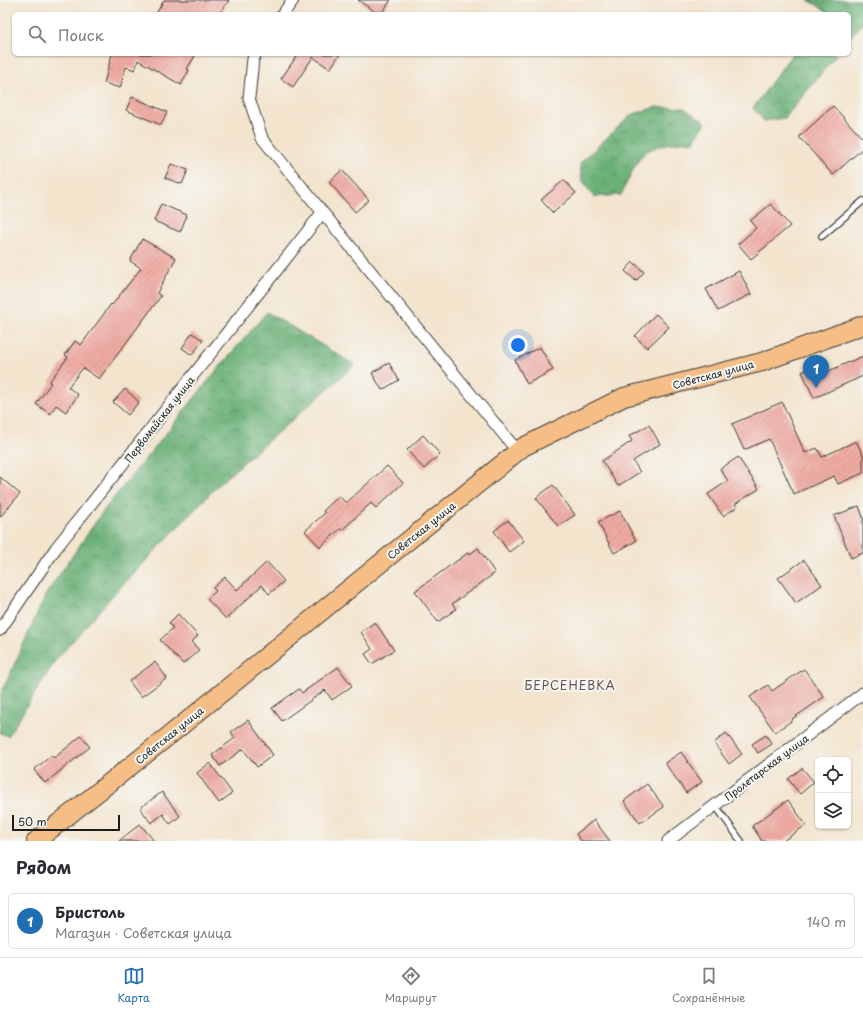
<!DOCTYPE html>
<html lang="ru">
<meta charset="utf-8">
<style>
body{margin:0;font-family:"Playpen Sans",sans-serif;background:#f7f7f7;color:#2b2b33}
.controls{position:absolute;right:12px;bottom:12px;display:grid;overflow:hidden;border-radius:6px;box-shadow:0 1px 3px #0004}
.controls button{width:36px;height:36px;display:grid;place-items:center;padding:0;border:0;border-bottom:1px solid #e1e1e2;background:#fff;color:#2b2b33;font:20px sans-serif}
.scale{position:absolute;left:12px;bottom:10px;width:108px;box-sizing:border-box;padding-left:4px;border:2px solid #1c1c1c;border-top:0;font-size:11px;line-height:14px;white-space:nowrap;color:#1c1c1c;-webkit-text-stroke:3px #f6f6f2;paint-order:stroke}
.you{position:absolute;left:518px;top:345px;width:14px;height:14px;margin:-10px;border:3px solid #fff;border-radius:50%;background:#1a73e8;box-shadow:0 0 0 6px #1a73e833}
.badge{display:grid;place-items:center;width:26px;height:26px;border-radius:50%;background:#1f6fb2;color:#fff;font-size:13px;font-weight:700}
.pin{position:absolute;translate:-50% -33px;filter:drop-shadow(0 1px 2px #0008)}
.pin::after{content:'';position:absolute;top:21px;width:14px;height:12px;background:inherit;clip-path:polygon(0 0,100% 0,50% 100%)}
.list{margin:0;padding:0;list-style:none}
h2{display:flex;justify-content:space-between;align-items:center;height:52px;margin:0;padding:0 16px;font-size:17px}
h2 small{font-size:13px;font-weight:400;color:#7c7c81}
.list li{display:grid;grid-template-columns:26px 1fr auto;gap:12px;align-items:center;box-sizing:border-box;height:56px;margin:0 8px 8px;padding:0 8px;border:1px solid #e1e1e2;border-radius:6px}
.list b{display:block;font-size:15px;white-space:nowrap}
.list p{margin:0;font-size:13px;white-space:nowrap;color:#7c7c81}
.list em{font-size:13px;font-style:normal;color:#7c7c81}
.icon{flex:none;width:22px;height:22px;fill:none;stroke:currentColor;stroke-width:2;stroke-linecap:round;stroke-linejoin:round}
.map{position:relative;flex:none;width:863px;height:841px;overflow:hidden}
.search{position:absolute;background:#fff;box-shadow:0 1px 3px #0004;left:12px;right:12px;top:12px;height:44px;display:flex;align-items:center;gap:10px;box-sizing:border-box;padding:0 14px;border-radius:6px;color:#7c7c81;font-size:15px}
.sheet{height:116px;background:#fff}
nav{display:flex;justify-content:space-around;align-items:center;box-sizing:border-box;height:56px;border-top:1px solid #e1e1e2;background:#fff;font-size:11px;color:#7c7c81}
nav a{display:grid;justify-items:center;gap:2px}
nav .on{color:#1f6fb2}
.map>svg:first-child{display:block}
</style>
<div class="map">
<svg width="863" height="841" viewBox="0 0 863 841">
<defs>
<pattern id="forest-crowns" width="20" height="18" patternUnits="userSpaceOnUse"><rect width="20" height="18" fill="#6ab077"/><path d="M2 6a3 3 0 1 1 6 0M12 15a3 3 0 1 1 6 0" fill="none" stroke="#568e61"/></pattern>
<pattern id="building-hatch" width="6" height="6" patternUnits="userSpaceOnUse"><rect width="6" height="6" fill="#efaba3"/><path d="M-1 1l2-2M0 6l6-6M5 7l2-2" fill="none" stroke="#cc938c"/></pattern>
</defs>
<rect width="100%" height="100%" fill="#f6f6f2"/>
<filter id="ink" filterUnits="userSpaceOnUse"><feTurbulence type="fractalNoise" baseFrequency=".025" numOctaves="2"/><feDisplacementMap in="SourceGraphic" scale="8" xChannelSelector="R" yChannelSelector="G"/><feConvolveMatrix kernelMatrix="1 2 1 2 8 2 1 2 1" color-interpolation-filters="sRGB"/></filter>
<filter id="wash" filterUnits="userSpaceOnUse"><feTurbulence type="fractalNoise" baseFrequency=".012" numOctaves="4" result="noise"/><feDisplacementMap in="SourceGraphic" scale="16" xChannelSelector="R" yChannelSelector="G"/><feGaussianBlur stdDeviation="0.9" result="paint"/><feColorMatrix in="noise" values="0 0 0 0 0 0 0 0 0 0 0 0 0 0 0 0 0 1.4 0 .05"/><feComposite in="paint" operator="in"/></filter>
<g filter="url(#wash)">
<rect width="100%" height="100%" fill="#f3e4ce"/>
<g fill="url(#forest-crowns)" stroke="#43664a">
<path d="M808 0H863V22L849 39V14H825L827 11Z"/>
<path d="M792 54H837L785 118 764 121 753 108Z"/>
<path d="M655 107 684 108 706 123 694 141C677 142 661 143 646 152 637 158 626 185 621 195L594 197 582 181 580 163 631 115Z"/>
<path d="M267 312 355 365 220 483 114 594 55 661 8 736 0 733V696L46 594 104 510 217 370Z"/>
</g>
<g id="blocks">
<g fill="url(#building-hatch)">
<path d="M164 0H229L219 14H156Z"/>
<path d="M358 0H391L381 14H378Z"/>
<path d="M112 54H196L187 69 189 70 181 85 138 60 135 70 126 67 120 88 104 83Z"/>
<path d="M298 54H340L330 69 313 57 293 87 281 79Z"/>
<path d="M132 97 167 112 161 125 126 110Z"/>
<path d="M833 106 863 139V148L833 175 799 137Z"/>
<path d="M171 164 188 170 182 184 165 178Z"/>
<path d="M342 170 369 200 355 212 329 182Z"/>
<path d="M564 180 576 193 553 213 541 200Z"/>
<path d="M161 204 187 215 180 232 154 221Z"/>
<path d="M771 204 790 226 751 259 738 244 756 228 750 221Z"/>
<path d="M142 239 176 258 157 293 161 296 99 379 83 368 68 387 78 395 66 412 56 405 50 414 36 404 51 383 49 382 68 357 65 355 75 341 81 345 111 304 112 305 141 268 130 261Z"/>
<path d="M633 262 644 272 636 281 625 271Z"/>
<path d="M739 271 751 294 718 311 706 289Z"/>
<path d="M656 314 669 327 647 348 635 336Z"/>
<path d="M192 333 203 340 192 355 182 348Z"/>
<path d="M540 347 553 370 527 384 515 360Z"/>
<path d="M863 356V376L814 398 802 372 818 364 822 374Z"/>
<path d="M389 363 399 380 382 390 372 373Z"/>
<path d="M125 389 139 402 128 415 113 402Z"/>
<path d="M782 402 805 453 817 448 822 457 856 441 863 455V473L838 484 834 476 794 494 769 439 744 450 732 424Z"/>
<path d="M649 425 660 444 633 461 640 472 618 486 602 461 632 441 629 436Z"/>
<path d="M423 435 440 454 424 469 407 450Z"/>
<path d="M738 457 759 489 735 504 737 507 723 516 708 494 728 481 720 469Z"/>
<path d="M387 466 403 483 376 508 371 503 342 530 340 529 320 547 305 531 325 513 323 511 339 496 346 503Z"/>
<path d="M0 477 20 494 0 517Z"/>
<path d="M553 485 575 515 558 526 536 498Z"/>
<path d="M859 506 863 517V553L851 558 834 516Z"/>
<path d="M620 511 636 541 614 553 598 522Z"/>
<path d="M508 520 524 541 509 552 494 531Z"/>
<path d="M478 548 495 573 452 604 456 609 438 622 415 591 469 552 470 554Z"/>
<path d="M804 560 822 585 796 603 778 578Z"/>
<path d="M267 562 284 581 269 594 262 585 226 619 207 599 216 591 213 588 225 577 237 590Z"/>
<path d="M178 614 198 636 191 642 199 650 183 664 160 640 173 628 169 623Z"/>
<path d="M375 622 394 650 372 664 365 654 372 649 361 632Z"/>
<path d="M155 662 167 678 141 697 129 681Z"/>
<path d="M338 667 352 686 332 700 325 690 282 721 272 708 299 689 302 693Z"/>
<path d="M804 669 824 697 792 719 793 720 775 732 750 697 768 685 772 691Z"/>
<path d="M248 720 273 755 257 767 243 749 220 766 212 755 235 738 231 732Z"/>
<path d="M726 733 742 754 729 764 714 743Z"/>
<path d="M766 735 772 744 758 753 752 744Z"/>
<path d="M81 736 90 747 45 783 34 770 52 755 54 758Z"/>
<path d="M681 752 702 782 686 793 665 763Z"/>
<path d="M210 763 232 793 219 803 197 773Z"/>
<path d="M802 768 814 782 800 794 788 779Z"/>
<path d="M647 784 664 807 640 823 624 801Z"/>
<path d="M162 792 180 816 170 824 163 814 151 823 140 808Z"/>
<path d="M788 800 806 825 783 841H762L752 826Z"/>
<path d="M594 820 610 841H581L576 834Z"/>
<path d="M140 824 154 841H119Z"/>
</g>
</g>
</g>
<g filter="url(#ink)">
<use href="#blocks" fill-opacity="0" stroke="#3c3a37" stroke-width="1"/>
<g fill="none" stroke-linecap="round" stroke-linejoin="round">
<defs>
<g id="service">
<path d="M822 236 863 201"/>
<path d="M715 805 741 841"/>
</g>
<g id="minor">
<path d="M283 14 293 0"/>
<path d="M256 54 253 59 249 98 262 138 518 452"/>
<path d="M0 630 56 548 322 213"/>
<path d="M668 841 863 693"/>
</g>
<path id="primary" d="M36 841 176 730 523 447 624 397 762 362 863 325"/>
</defs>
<use href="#service" stroke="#3c3a37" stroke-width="8"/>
<use href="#minor" stroke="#3c3a37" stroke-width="13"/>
<use href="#primary" stroke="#3c3a37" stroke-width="20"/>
<use href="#service" stroke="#fff" stroke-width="5.5"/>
<use href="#minor" stroke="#fff" stroke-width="11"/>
<use href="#primary" stroke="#f6be87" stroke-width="18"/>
</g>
</g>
<g text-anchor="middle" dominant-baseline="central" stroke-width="4" stroke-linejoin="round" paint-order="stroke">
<g font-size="10" fill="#1c1c1c" stroke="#f6f6f2">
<text transform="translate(713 374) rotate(-15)">Советская улица</text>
<text transform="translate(159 419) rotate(-52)">Первомайская улица</text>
<text transform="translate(421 530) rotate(-39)">Советская улица</text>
<text transform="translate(169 735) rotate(-39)">Советская улица</text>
<text transform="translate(766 767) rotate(-37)">Пролетарская улица</text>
</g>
<g font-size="12" letter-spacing="1" fill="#664e4b" stroke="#f6f6f2">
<text x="570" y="685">БЕРСЕНЕВКА</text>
</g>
</g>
</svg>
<div class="controls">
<button><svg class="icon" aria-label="locate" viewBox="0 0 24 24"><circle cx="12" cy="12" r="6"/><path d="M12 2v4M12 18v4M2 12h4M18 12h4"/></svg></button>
<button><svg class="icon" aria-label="layers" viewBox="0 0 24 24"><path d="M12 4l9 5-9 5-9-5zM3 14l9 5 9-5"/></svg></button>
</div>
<div class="scale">50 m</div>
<div class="you"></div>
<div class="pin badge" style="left:816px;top:388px">1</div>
<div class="search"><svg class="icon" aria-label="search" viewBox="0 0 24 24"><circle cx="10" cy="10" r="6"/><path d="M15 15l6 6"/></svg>Поиск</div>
</div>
<section class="sheet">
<h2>Рядом<small></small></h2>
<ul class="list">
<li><span class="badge">1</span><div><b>Бристоль</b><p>Магазин · Советская улица</p></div><em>140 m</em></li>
</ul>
</section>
<nav>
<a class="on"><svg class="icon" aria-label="map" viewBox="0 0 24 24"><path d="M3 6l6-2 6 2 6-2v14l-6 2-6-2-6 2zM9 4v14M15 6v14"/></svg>Карта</a>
<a><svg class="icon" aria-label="directions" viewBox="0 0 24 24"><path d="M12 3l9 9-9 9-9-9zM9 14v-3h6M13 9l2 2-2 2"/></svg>Маршрут</a>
<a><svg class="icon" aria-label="saved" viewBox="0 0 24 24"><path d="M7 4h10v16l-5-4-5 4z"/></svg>Сохранённые</a>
</nav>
